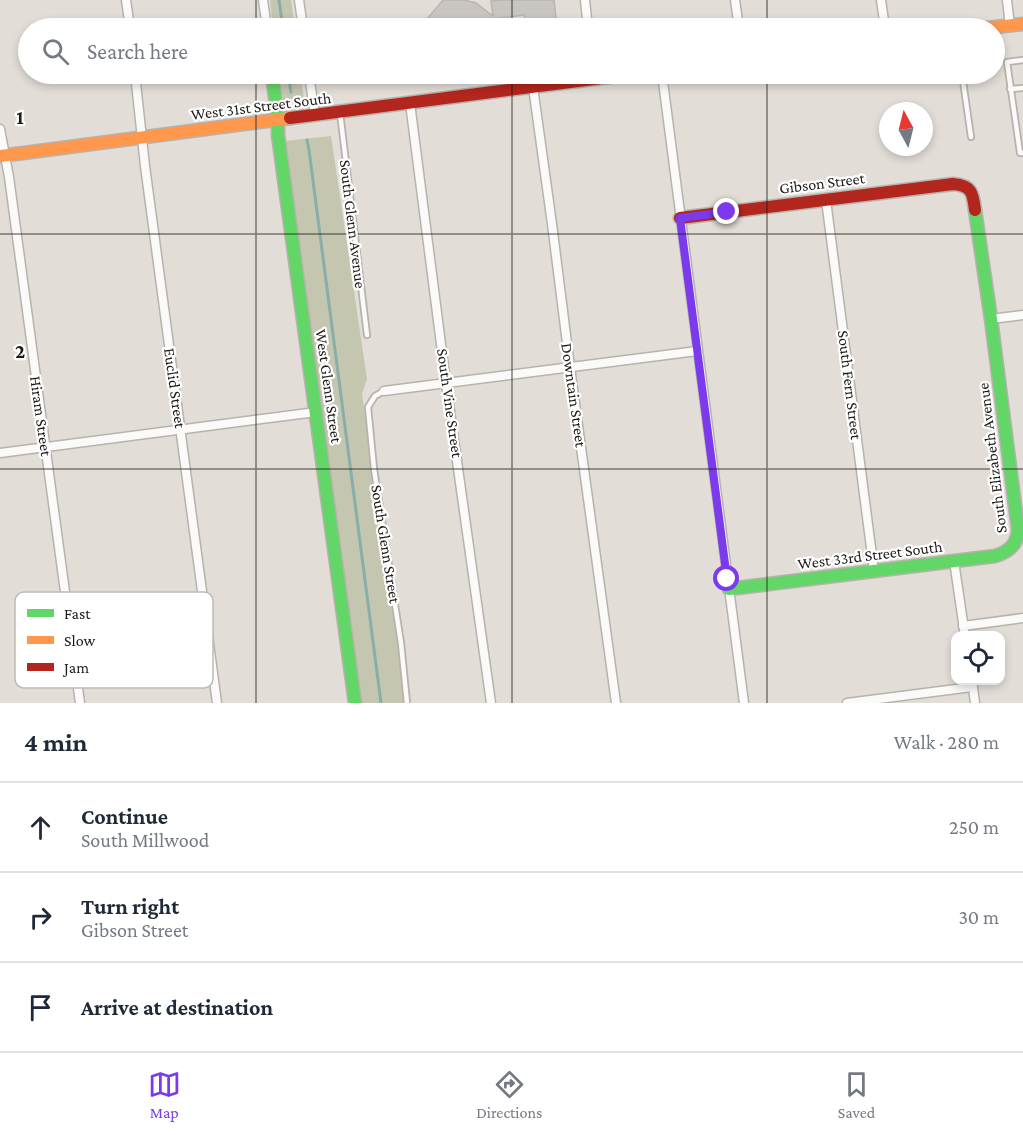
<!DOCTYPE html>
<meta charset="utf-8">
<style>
body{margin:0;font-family:"Crimson Pro",serif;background:#f6f6f7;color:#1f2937}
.controls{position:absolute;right:18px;bottom:18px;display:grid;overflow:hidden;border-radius:12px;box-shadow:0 3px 9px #0003}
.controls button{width:54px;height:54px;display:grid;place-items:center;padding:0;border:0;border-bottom:2px solid #e0e1e3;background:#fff;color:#1f2937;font:30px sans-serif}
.compass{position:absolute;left:879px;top:102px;width:54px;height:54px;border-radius:50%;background:#fff;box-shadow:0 3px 9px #0003;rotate:353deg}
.stop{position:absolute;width:18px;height:18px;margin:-14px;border:4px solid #7c3aed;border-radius:50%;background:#fff}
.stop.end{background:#7c3aed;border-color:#fff;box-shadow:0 2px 6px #0008}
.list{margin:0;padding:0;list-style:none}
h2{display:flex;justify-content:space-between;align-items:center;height:78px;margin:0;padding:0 24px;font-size:26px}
h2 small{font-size:20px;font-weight:400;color:#747a83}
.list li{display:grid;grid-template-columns:39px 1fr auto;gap:18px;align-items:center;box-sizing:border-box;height:90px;padding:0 24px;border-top:2px solid #e0e1e3}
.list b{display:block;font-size:22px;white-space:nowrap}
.list p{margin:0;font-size:20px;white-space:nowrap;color:#747a83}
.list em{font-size:20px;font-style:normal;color:#747a83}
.icon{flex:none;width:33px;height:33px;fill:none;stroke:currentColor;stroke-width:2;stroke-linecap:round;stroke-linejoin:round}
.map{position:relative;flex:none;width:1023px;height:703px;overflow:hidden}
.search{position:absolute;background:#fff;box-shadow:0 3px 9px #0003;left:18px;right:18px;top:18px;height:66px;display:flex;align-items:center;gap:15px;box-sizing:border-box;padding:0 21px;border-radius:33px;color:#747a83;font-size:22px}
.sheet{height:348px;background:#fff}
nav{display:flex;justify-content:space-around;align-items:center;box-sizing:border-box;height:84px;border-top:2px solid #e0e1e3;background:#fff;font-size:16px;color:#747a83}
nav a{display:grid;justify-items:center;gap:3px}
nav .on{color:#7c3aed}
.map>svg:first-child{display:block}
</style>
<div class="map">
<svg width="1023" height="703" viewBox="0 0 1023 703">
<rect width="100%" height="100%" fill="#e2ddd7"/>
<g fill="#c5c6af">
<path d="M270 0H291L295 28H273Z"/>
<path d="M279 74H301L304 102 302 106 286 107 284 104Z"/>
<path d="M331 136 367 379 362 394 408 703H360L285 141Z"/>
</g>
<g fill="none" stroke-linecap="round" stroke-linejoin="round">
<g stroke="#88aeac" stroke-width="3">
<path d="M279 0 283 28"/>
<path d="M288 74 291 92"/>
<path d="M307 140 309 150 381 703"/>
</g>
</g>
<g fill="#c9c5c1" stroke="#b9b5b0" stroke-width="1.5">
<path d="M443 0H464L476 3 493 16 491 1 504 0H554L557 28H526L524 15 494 19 495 28H425L427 19Z"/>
<path d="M360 74H395V79L361 83Z"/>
</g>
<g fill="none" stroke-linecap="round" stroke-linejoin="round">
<defs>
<g id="lane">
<path d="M1023 60 1007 62 1020 153H1023"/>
<path d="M962 74 971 137"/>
<path d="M904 75 919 74"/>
<path d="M1010 89 1023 88"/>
<path d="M340 113 367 335"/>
<path d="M384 391 375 396 368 407 374 469 401 643 407 703"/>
</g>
<g id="street">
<path d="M126 0 130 28"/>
<path d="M263 0 267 28"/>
<path d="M299 0 303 28"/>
<path d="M585 0 588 28"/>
<path d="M735 0 739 28"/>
<path d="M881 0 885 28"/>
<path d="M1007 0 1010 26"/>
<path d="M135 74 145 166 217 703"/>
<path d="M309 74 315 116"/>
<path d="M662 74 744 703"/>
<path d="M533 87 552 224 570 367 616 703"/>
<path d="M410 103 446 383 491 703"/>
<path d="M0 129 9 177 80 703"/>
<path d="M826 200 874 571"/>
<path d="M991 319 1023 315"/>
<path d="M384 391 697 351"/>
<path d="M0 453 316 412"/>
<path d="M954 561 965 636"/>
<path d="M963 626 1023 618"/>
<path d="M972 680 975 703"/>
<path d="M847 703 972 687"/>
</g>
<g id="fast">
<path d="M272 74 278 120V135L355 703"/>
<path d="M729 589 995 556C1009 552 1018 544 1018 529L991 319 975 210"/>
</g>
<g id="slow">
<path d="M987 28 1023 24"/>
<path d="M0 156 290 118"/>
</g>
<g id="jam">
<path d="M290 118 633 74"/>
<path d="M680 218 953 184C972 185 973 194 975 210"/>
</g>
</defs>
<use href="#lane" stroke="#b7b2ad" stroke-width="8"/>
<use href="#street" stroke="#b7b2ad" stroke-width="11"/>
<use href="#fast" stroke="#b7b2ad" stroke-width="15"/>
<use href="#slow" stroke="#b7b2ad" stroke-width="15"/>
<use href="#jam" stroke="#b7b2ad" stroke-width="15"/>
<use href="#lane" stroke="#fbfaf9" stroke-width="4.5"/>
<use href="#street" stroke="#fbfaf9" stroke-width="8"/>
<use href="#fast" stroke="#63d668" stroke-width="12"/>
<use href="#slow" stroke="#ff974d" stroke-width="12"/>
<use href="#jam" stroke="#b3261e" stroke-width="12"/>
</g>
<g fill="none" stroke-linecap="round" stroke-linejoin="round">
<path stroke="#7c3aed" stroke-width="8" d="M727 212 680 218 727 579"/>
</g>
<path fill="none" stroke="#1e1b17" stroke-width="1.5" stroke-opacity="0.55" d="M256 0V28M512 0V28M767 0V28M256 74V703M512 74V703M767 74V703M0 234H1023M0 469H1023"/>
<g text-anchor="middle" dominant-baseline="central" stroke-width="4.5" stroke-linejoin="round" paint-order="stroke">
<g font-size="16" fill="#1e1b17" stroke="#fff">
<text transform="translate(261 106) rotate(-7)">West 31st Street South</text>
<text transform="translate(822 183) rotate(-7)">Gibson Street</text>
<text transform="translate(353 224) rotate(83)">South Glenn Avenue</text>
<text transform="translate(850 385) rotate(83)">South Fern Street</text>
<text transform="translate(329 386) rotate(82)">West Glenn Street</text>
<text transform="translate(175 388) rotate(82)">Euclid Street</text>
<text transform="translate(574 395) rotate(82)">Downtain Street</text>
<text transform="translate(450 403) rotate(82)">South Vine Street</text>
<text transform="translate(41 416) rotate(82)">Hiram Street</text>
<text transform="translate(992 458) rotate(-97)">South Elizabeth Avenue</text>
<text transform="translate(386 544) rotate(81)">South Glenn Street</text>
<text transform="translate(870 555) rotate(-7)">West 33rd Street South</text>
</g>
</g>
<rect x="15" y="592" width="198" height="96" rx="9" fill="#fff" stroke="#bcbbb9" stroke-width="1.5"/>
<rect x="27" y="609" width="27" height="8" fill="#63d668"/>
<rect x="27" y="636" width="27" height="8" fill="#ff974d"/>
<rect x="27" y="663" width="27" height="8" fill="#b3261e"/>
<g font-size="16" fill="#1e1b17">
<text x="64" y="619">Fast</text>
<text x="64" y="646">Slow</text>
<text x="64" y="673">Jam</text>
</g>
<g font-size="20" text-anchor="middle" font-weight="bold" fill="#1e1b17" stroke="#fff" stroke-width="4.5" stroke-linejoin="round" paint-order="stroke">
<text x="20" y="124">1</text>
<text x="20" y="358">2</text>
</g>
</svg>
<div class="controls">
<button><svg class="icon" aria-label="locate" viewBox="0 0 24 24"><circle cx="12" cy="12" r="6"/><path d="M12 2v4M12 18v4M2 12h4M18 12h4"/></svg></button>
</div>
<svg class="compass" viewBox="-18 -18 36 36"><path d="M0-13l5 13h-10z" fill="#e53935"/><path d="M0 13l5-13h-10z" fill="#747a83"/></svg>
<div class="stop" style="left:727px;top:579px"></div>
<div class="stop end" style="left:727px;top:212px"></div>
<div class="search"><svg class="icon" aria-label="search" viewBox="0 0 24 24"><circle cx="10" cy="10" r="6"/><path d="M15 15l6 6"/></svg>Search here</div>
</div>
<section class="sheet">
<h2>4 min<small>Walk · 280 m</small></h2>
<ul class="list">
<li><svg class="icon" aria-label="ahead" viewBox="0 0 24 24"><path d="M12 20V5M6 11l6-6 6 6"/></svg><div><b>Continue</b><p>South Millwood</p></div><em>250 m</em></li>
<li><svg class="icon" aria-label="right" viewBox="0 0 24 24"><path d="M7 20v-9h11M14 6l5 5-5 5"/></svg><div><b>Turn right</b><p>Gibson Street</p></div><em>30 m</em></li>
<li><svg class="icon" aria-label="arrive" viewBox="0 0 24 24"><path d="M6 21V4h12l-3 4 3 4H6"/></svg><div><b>Arrive at destination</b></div></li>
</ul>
</section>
<nav>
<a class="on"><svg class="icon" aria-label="map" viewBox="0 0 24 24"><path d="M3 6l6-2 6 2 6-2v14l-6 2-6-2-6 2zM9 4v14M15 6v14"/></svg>Map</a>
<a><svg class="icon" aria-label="directions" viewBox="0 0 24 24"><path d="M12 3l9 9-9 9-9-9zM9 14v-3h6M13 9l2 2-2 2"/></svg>Directions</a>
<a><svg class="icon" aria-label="saved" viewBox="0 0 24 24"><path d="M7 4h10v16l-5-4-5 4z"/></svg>Saved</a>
</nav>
